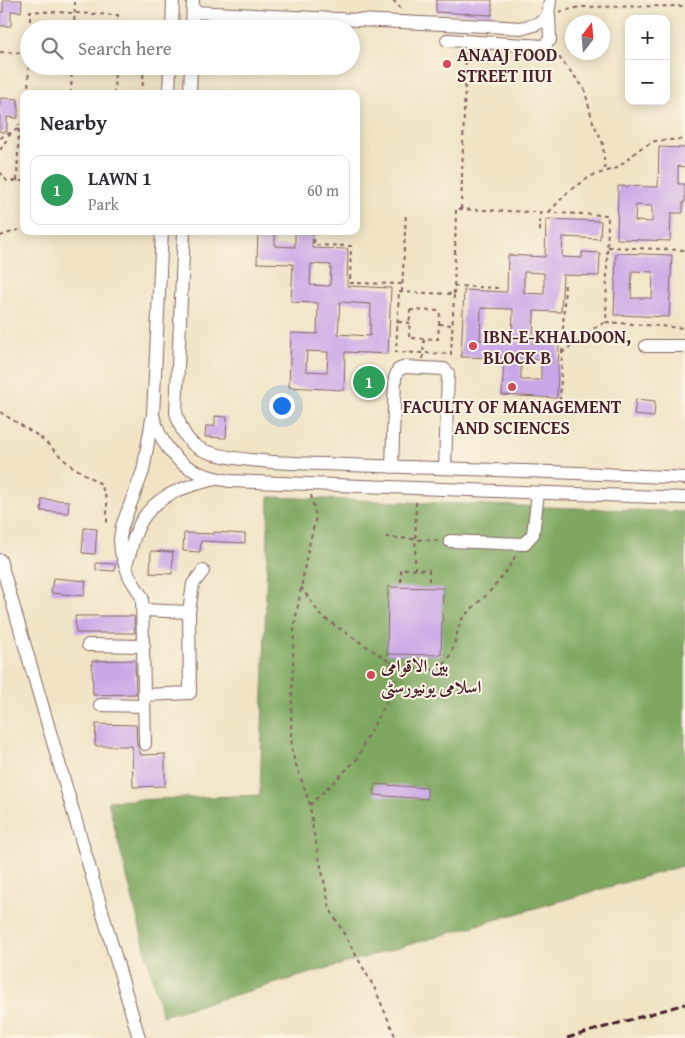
<!DOCTYPE html>
<meta charset="utf-8">
<style>
body{margin:0;font-family:"Gentium Book Plus",Amiri,serif;background:#f2f2f3;color:#2b2b33}
.controls{position:absolute;right:15px;top:15px;display:grid;overflow:hidden;border-radius:10px;box-shadow:0 2px 12px #0003}
.controls button{width:45px;height:45px;display:grid;place-items:center;padding:0;border:0;border-bottom:1px solid #e1e1e2;background:#fff;color:#2b2b33;font:25px sans-serif}
.compass{position:absolute;left:565px;top:15px;width:45px;height:45px;border-radius:50%;background:#fff;box-shadow:0 2px 12px #0003;rotate:16deg}
.you{position:absolute;left:281px;top:405px;width:18px;height:18px;margin:-12px;border:4px solid #fff;border-radius:50%;background:#1a73e8;box-shadow:0 0 0 8px #1a73e833}
.badge{display:grid;place-items:center;width:32px;height:32px;border-radius:50%;background:#d93025;color:#fff;font-size:16px;font-weight:700}
.pin{position:absolute;translate:-50% -50%;border:2px solid #fff;box-shadow:0 1px 5px #0006}
.list{margin:0;padding:0;list-style:none}
h2{display:flex;justify-content:space-between;align-items:center;height:65px;margin:0;padding:0 20px;font-size:21px}
h2 small{font-size:16px;font-weight:400;color:#7c7c81}
.list li{display:grid;grid-template-columns:32px 1fr auto;gap:15px;align-items:center;box-sizing:border-box;height:70px;margin:0 10px 10px;padding:0 10px;border:1px solid #e1e1e2;border-radius:10px}
.list b{display:block;font-size:19px;white-space:nowrap}
.list p{margin:0;font-size:16px;white-space:nowrap;color:#7c7c81}
.list em{font-size:16px;font-style:normal;color:#7c7c81}
.icon{flex:none;width:28px;height:28px;fill:none;stroke:currentColor;stroke-width:2;stroke-linecap:round;stroke-linejoin:round}
.map{position:relative;flex:none;width:685px;height:1038px;overflow:hidden}
.search{position:absolute;background:#fff;box-shadow:0 2px 12px #0003;left:20px;top:20px;width:340px;height:55px;display:flex;align-items:center;gap:12px;box-sizing:border-box;padding:0 18px;border-radius:28px;color:#7c7c81;font-size:19px}
.panel{position:absolute;background:#fff;box-shadow:0 2px 12px #0003;left:20px;top:90px;width:340px;height:145px;border-radius:10px}
.map>svg:first-child{display:block}
</style>
<div class="map">
<svg width="685" height="1038" viewBox="0 0 685 1038">
<rect width="100%" height="100%" fill="#fcf5e5"/>
<filter id="ink" filterUnits="userSpaceOnUse"><feTurbulence type="fractalNoise" baseFrequency=".02" numOctaves="2"/><feDisplacementMap in="SourceGraphic" scale="10" xChannelSelector="R" yChannelSelector="G"/><feConvolveMatrix kernelMatrix="1 2 1 2 8 2 1 2 1" color-interpolation-filters="sRGB"/></filter>
<filter id="wash" filterUnits="userSpaceOnUse"><feTurbulence type="fractalNoise" baseFrequency=".0096" numOctaves="4" result="noise"/><feDisplacementMap in="SourceGraphic" scale="20" xChannelSelector="R" yChannelSelector="G"/><feGaussianBlur stdDeviation="1.12" result="paint"/><feColorMatrix in="noise" values="0 0 0 0 0 0 0 0 0 0 0 0 0 0 0 0 0 1.4 0 .05"/><feComposite in="paint" operator="in"/></filter>
<g filter="url(#wash)">
<rect width="100%" height="100%" fill="#f0e4c5"/>
<path fill="#7ea860" stroke="#646446" d="M269 497 685 512V865L162 1016 108 801 260 795Z"/>
<g id="blocks">
<g fill="#c9a6e8" fill-rule="evenodd">
<path d="M3 0H22L21 12 11 11V26H0V12H3Z"/>
<path d="M436 0H492V15L436 12Z"/>
<path d="M0 98 18 99V118L7 117V132H0Z"/>
<path d="M659 147 685 148V167L678 166V184H685V202H683V213H671L670 241 617 239 618 186 658 187ZM636 205 652 206V222L635 221Z"/>
<path d="M546 219 601 221 600 239 563 237 562 257 582 258V252L600 253 599 276 563 275 561 312 534 311 533 343 559 344 557 398 502 395 504 358 461 357 464 290 507 292 508 255 545 257ZM524 272 544 273V294L524 293ZM481 308 513 309 512 341 480 340ZM521 359 541 360V380H521Z"/>
<path d="M258 231H275V246L295 247V231H313L312 248 348 249 347 286 391 288 388 354 345 352 344 390 289 387 291 333 317 334 318 303 291 302 293 264 257 263ZM311 264 331 265 330 286 310 285ZM340 302 371 304 370 336 338 334ZM307 351 328 352 327 372 306 371Z"/>
<path d="M616 253 672 255 669 317 614 315ZM632 271 653 272 652 298H631Z"/>
<path d="M636 399 655 401 654 417 634 415Z"/>
<path d="M215 416 227 417 226 438 205 437 206 426H215Z"/>
<path d="M42 499 69 501 68 513 41 511Z"/>
<path d="M84 528 97 529 95 554 82 553Z"/>
<path d="M214 532 245 534V543L201 541 200 552 183 551 184 533 214 534Z"/>
<path d="M151 551 173 552 172 574 150 573Z"/>
<path d="M96 563 115 564V571L96 570Z"/>
<path d="M53 578 86 581 84 596 51 593Z"/>
<path d="M388 587 443 588 441 655 387 654Z"/>
<path d="M75 616H134L135 633H76Z"/>
<path d="M135 660 136 694 93 695 92 661Z"/>
<path d="M96 724 136 725 137 744 141 755 165 754V786L133 787 132 746H95Z"/>
<path d="M375 784 427 788V799L374 795Z"/>
</g>
</g>
</g>
<g filter="url(#ink)">
<use href="#blocks" fill-opacity="0" stroke="#846461" stroke-width="1"/>
<g fill="none" stroke-linecap="round" stroke-linejoin="round">
<defs>
<g id="minor">
<path d="M193 12 524 28C544 22 549 21 550 0"/>
<path d="M172 29 173 0"/>
<path d="M192 29 193 0"/>
<path d="M447 40 544 46 550 40 549 15"/>
<path d="M169 94 170 66"/>
<path d="M190 94 191 66"/>
<path d="M162 231 153 415C164 456 188 475 230 481L685 498"/>
<path d="M184 231 176 412C179 424 185 440 197 447 225 464 311 463 347 465 460 469 572 472 685 478"/>
<path d="M646 346H685"/>
<path d="M392 467 395 378 398 370 405 367 444 369 448 373 445 468"/>
<path d="M450 541 524 544 533 534 538 493"/>
<path d="M0 560 139 1038"/>
<path d="M126 564C130 555 131 547 134 538 146 498 180 487 216 479"/>
<path d="M143 610 189 612"/>
<path d="M88 645 144 646"/>
<path d="M144 695 190 693 189 612 193 584 203 571"/>
<path d="M100 705 144 706"/>
<path d="M145 744 142 597 129 576 121 552 120 539 122 526 143 471 152 419"/>
</g>
</defs>
<use href="#minor" stroke="#846461" stroke-width="14"/>
<g stroke="#846461" stroke-width="2" stroke-dasharray="4 4" stroke-linecap="butt">
<path d="M393 0 403 11"/>
<path d="M559 12 580 7 685 6"/>
<path d="M30 29V11L118 15 117 29"/>
<path d="M74 29 75 2"/>
<path d="M554 51 584 88 593 122 603 144 605 172"/>
<path d="M0 52 29 53"/>
<path d="M28 94 29 57"/>
<path d="M71 94 72 66"/>
<path d="M114 94 115 66"/>
<path d="M142 94 144 66"/>
<path d="M0 138 18 129"/>
<path d="M0 150 11 133"/>
<path d="M0 172 7 181H24"/>
<path d="M17 181 19 124"/>
<path d="M461 209 466 51"/>
<path d="M549 212 568 192 591 176 617 168 641 148 655 141 685 139"/>
<path d="M315 231 314 245 351 246 350 283 402 284"/>
<path d="M540 231V212"/>
<path d="M0 236 24 228"/>
<path d="M608 247 685 250"/>
<path d="M454 286 500 288"/>
<path d="M399 292 454 294 451 354 396 352Z"/>
<path d="M402 292 406 212"/>
<path d="M454 294 456 209 608 215 606 322 685 328"/>
<path d="M410 310 440 311 438 339 409 338Z"/>
<path d="M398 322 410 323"/>
<path d="M439 324 452 325"/>
<path d="M562 353 596 327 606 322"/>
<path d="M423 359 424 338"/>
<path d="M560 401 565 281"/>
<path d="M0 412 40 437 70 465 101 484 107 501V526"/>
<path d="M311 495 316 517 307 554 294 628 291 729 292 753 310 805 313 829 330 909 375 989 396 1038"/>
<path d="M386 537 439 541"/>
<path d="M415 570 416 499"/>
<path d="M401 582V569L429 570V584"/>
<path d="M301 587 321 616 390 662 396 685 364 743 358 758 310 805"/>
<path d="M390 662C405 667 428 676 443 665 455 656 455 632 462 619 467 612 475 606 481 600 494 588 509 570 516 554"/>
</g>
<use href="#minor" stroke="#fff" stroke-width="12"/>
<path stroke="#4a1f2b" stroke-width="3" stroke-dasharray="8 4" stroke-linecap="butt" d="M567 1038 685 1004"/>
</g>
</g>
<g fill="#d1495b" stroke="#fcf5e5" stroke-width="2">
<circle cx="447" cy="64" r="5"/>
<circle cx="473" cy="346" r="5"/>
<circle cx="512" cy="387" r="5"/>
<circle cx="371" cy="675" r="5"/>
</g>
<g text-anchor="middle" dominant-baseline="central" stroke-width="4" stroke-linejoin="round" paint-order="stroke">
<g font-size="18" font-weight="bold" fill="#4a1f2b" stroke="#fcf5e5" text-anchor="start">
<text x="457" y="54">ANAAJ FOOD<tspan x="457" dy="21">STREET IIUI</tspan></text>
<text x="483" y="336">IBN-E-KHALDOON,<tspan x="483" dy="21">BLOCK B</tspan></text>
<text x="512" y="406" text-anchor="middle">FACULTY OF MANAGEMENT<tspan x="512" dy="21">AND SCIENCES</tspan></text>
<text x="381" y="665">بین الاقوامی<tspan x="381" dy="21">اسلامی یونیورسٹی</tspan></text>
</g>
</g>
</svg>
<div class="controls">
<button>+</button>
<button>−</button>
</div>
<svg class="compass" viewBox="-18 -18 36 36"><path d="M0-13l5 13h-10z" fill="#e53935"/><path d="M0 13l5-13h-10z" fill="#7c7c81"/></svg>
<div class="you"></div>
<div class="pin badge" style="left:369px;top:382px;background:#2e9e5b">1</div>
<div class="search"><svg class="icon" aria-label="search" viewBox="0 0 24 24"><circle cx="10" cy="10" r="6"/><path d="M15 15l6 6"/></svg>Search here</div>
<section class="panel">
<h2>Nearby<small></small></h2>
<ul class="list">
<li><span class="badge" style="background:#2e9e5b">1</span><div><b>LAWN 1</b><p>Park</p></div><em>60 m</em></li>
</ul>
</section>
</div>
